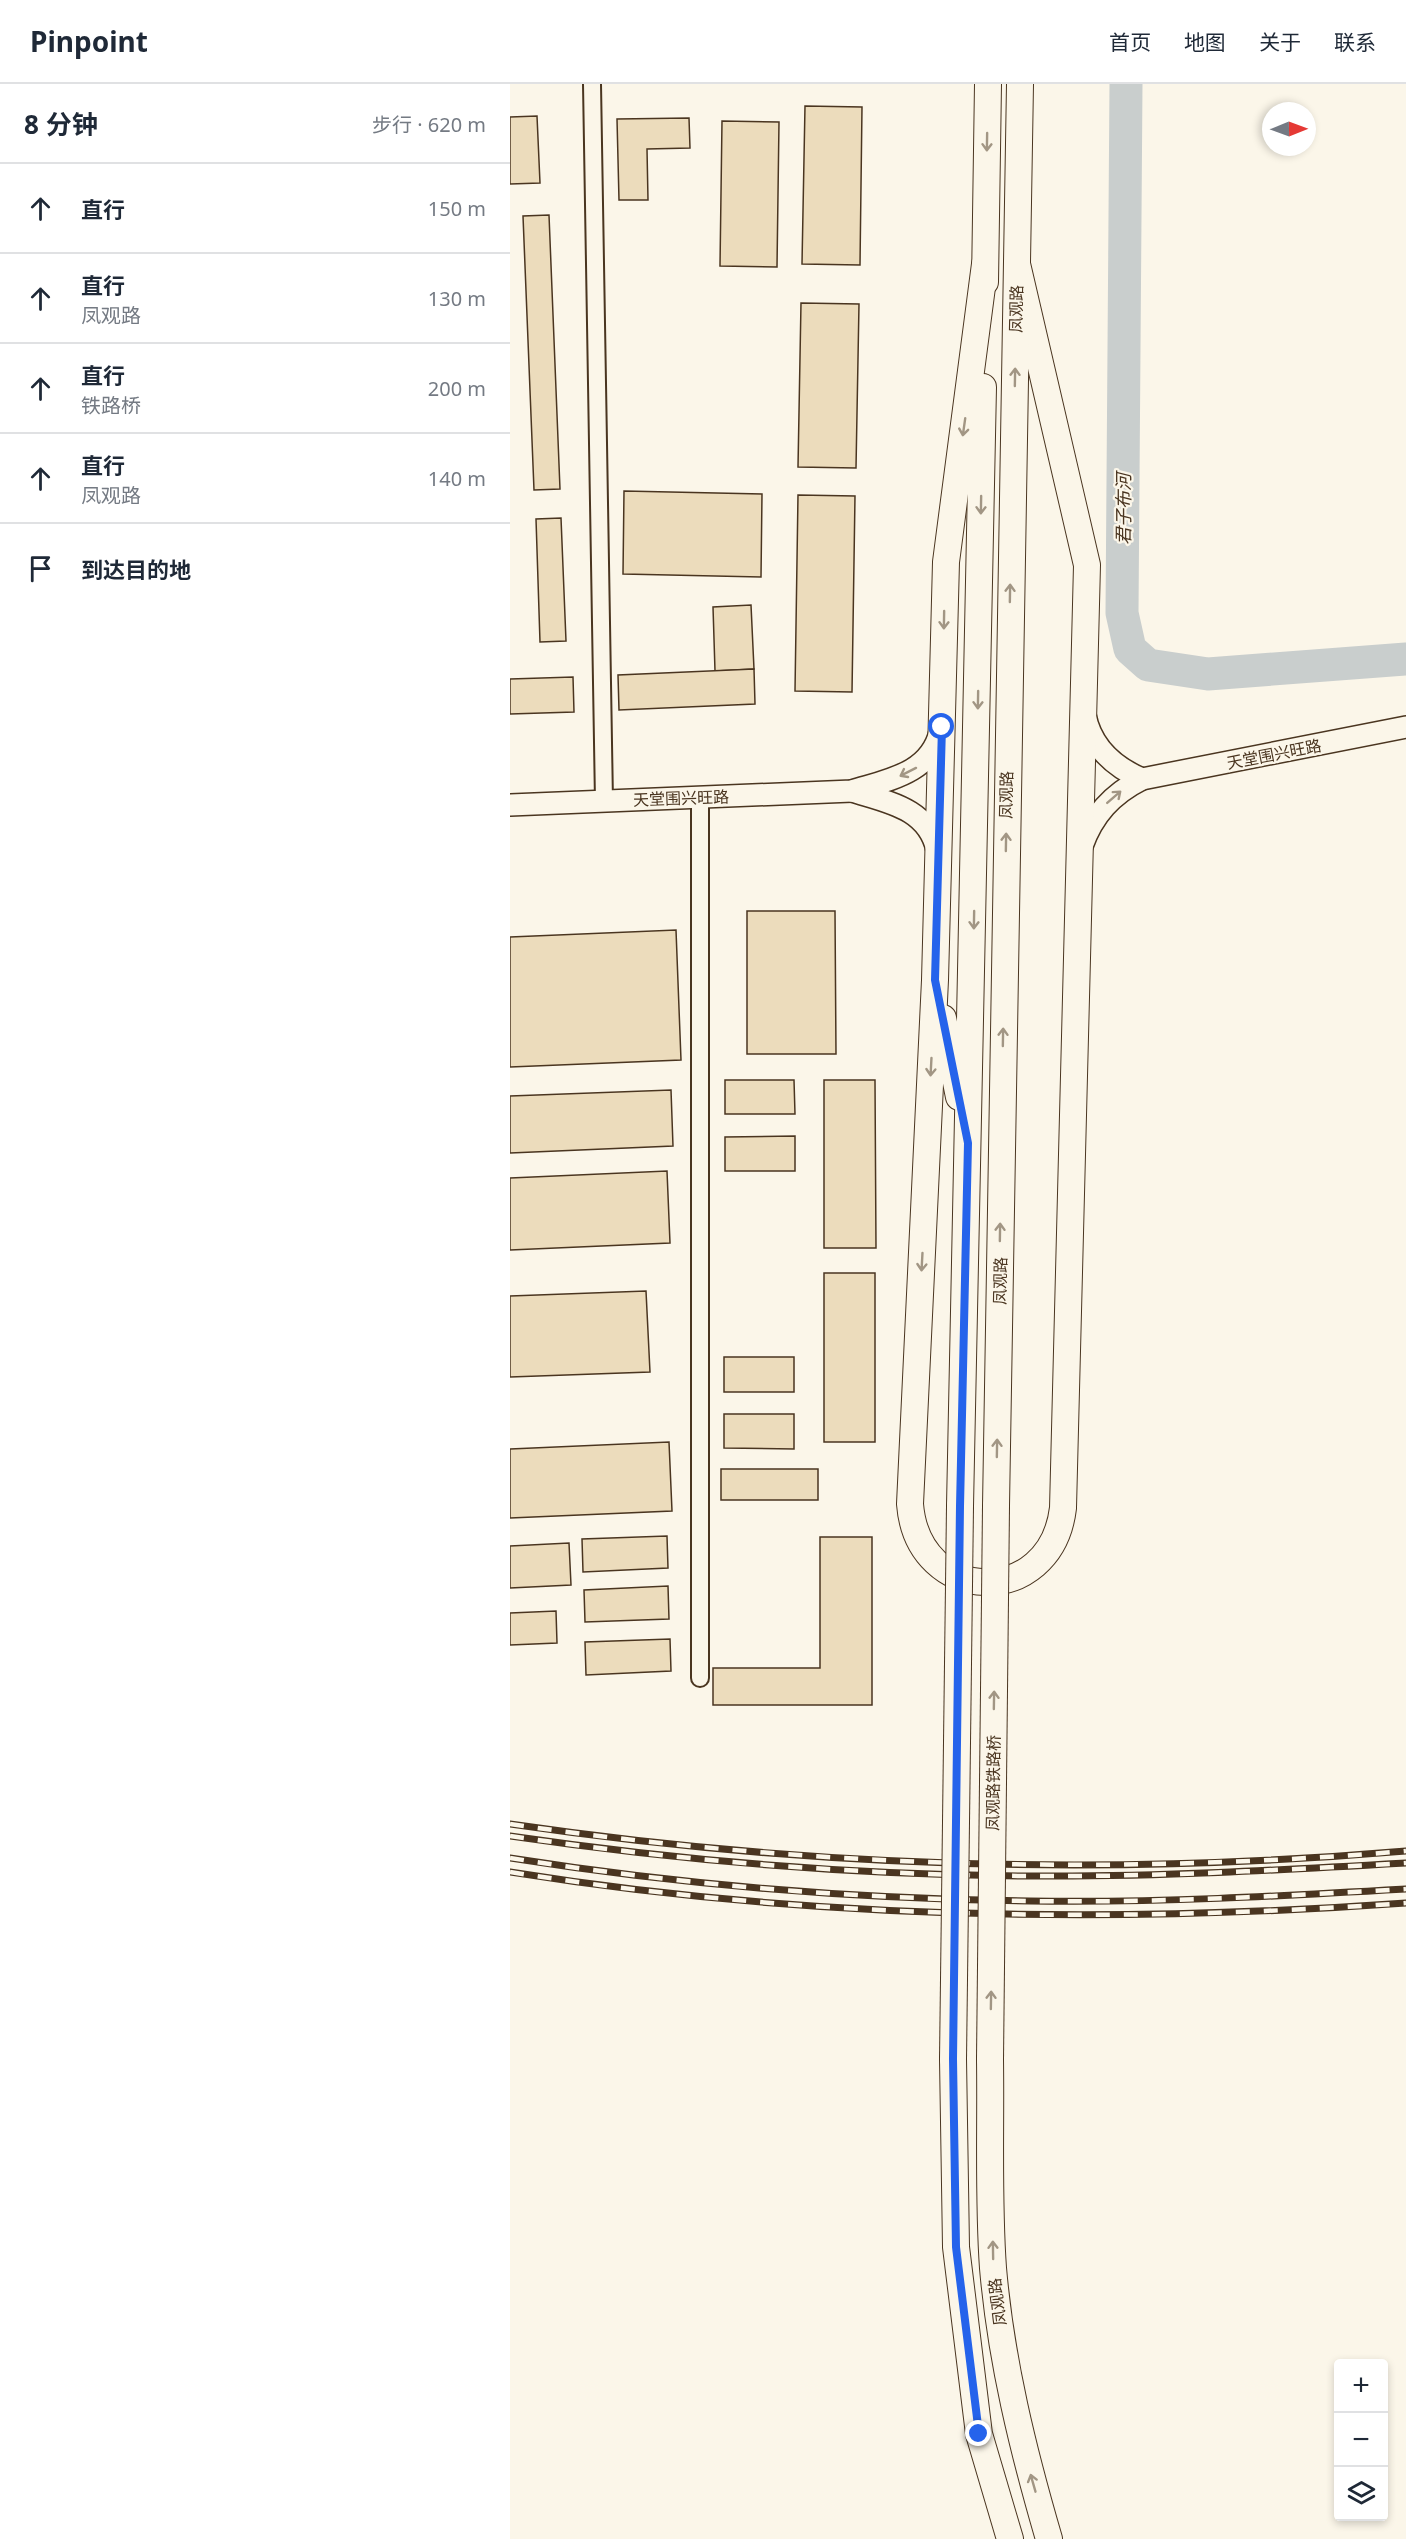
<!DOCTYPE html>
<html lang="zh">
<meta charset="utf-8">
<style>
body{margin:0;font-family:"Noto Sans","Noto Sans SC",sans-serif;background:#f6f6f7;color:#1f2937}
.controls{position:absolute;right:18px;bottom:18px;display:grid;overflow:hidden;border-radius:6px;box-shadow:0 3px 9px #0003}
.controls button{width:54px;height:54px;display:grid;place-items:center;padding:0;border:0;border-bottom:2px solid #e0e1e3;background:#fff;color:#1f2937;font:30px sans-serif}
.compass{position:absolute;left:752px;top:18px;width:54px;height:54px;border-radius:50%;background:#fff;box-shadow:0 3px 9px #0003;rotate:89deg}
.stop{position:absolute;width:18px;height:18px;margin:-14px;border:4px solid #2563eb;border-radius:50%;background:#fff}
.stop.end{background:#2563eb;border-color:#fff;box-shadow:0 2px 6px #0008}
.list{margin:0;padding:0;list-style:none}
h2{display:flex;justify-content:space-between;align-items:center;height:78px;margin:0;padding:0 24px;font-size:26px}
h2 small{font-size:20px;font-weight:400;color:#747a83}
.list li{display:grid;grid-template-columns:39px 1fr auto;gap:18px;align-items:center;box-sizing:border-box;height:90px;padding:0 24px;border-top:2px solid #e0e1e3}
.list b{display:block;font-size:22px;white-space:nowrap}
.list p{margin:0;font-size:20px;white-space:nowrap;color:#747a83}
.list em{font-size:20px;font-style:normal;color:#747a83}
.icon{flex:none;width:33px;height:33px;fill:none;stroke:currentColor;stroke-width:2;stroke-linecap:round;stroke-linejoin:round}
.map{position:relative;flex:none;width:896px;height:2455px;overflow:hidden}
header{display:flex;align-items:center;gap:36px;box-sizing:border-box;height:84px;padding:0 30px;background:#fff;border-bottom:2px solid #e0e1e3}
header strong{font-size:28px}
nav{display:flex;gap:33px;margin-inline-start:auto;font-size:21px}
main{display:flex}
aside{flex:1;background:#fff}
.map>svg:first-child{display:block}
</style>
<header>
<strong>Pinpoint</strong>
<nav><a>首页</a><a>地图</a><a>关于</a><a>联系</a></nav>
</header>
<main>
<aside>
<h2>8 分钟<small>步行 · 620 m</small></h2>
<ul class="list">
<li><svg class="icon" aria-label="ahead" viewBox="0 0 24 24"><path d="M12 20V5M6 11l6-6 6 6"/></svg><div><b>直行</b></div><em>150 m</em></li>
<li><svg class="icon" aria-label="ahead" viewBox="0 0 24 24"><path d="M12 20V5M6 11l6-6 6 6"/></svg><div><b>直行</b><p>凤观路</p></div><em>130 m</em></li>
<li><svg class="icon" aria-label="ahead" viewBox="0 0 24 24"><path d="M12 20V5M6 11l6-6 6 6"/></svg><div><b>直行</b><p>铁路桥</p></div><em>200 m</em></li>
<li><svg class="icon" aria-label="ahead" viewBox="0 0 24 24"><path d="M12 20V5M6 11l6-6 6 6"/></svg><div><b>直行</b><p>凤观路</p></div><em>140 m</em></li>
<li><svg class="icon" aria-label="arrive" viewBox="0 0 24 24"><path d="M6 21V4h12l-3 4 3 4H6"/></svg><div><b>到达目的地</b></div></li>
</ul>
</aside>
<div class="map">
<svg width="896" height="2455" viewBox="0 0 896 2455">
<rect width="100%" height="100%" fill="#fbf6e9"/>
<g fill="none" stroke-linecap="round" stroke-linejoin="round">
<path stroke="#c9cecd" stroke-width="33" d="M616 0 612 529 620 565 638 581 698 590 896 575"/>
</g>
<g fill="#ecdcbc" stroke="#4a3520" stroke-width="1.5">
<path d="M295 22 352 23 350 181 292 180Z"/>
<path d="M27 32 30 99 0 100V33Z"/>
<path d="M179 34 180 64 137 65 138 116H109L107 35Z"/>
<path d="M212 37 269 38 267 183 210 182Z"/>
<path d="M39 131 50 405 24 406 13 132Z"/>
<path d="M291 219 349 220 346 384 288 383Z"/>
<path d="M114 407 252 410 251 493 113 490Z"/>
<path d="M288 411 345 412 342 608 285 607Z"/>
<path d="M51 434 56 557 30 558 26 435Z"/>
<path d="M241 521 244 585 205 587 203 523Z"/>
<path d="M244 585 245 620 109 626 108 591Z"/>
<path d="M63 593 64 628 0 630V595Z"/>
<path d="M237 827H325L326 970H237Z"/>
<path d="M166 846 171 976 0 983V853Z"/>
<path d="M215 996H284L285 1030H215Z"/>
<path d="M314 996H365L366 1164H314Z"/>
<path d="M161 1006 163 1062 0 1069V1012Z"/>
<path d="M285 1052V1087H215V1053Z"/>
<path d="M157 1087 160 1159 0 1166V1094Z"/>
<rect x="314" y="1189" width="51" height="169"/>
<path d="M136 1207 140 1288 0 1293V1212Z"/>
<rect x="214" y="1273" width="70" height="35"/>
<path d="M214 1330H284V1365L214 1364Z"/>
<path d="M159 1358 162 1427 0 1434V1365Z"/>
<rect x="211" y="1385" width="97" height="31"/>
<path d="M157 1452 158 1484 73 1488 72 1455Z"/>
<path d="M310 1453H362V1621H203V1584H310Z"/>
<path d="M59 1459 61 1501 0 1504V1462Z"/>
<path d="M158 1502 159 1535 75 1538 74 1506Z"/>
<path d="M46 1527 47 1559 0 1561V1529Z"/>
<path d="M160 1555 161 1587 76 1591 75 1558Z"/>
</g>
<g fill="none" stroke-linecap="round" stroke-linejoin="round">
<defs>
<g id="minor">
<path d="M82 0 94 718"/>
<path d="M190 714V1594"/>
</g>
<g id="tertiary">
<path d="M575 631C581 662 604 683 632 695"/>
<path d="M342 707C377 718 418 724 427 766"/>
<path d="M0 721 342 707C377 696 420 690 430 648"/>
<path d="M572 762C583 731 602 710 632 695L896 643"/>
</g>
<g id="primary">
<path d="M475 180 436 478 425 896 400 1420C408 1522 541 1525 553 1424L577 481 507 180"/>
<path d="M475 198 478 0"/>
<path d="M433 934 449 1013"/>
<path d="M450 1422 473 303"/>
<path d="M486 1422 510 0"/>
<path d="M443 1975 446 2163 469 2350 500 2455"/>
<path d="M480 1975C481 2044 478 2115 483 2184 491 2277 513 2366 539 2455"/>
</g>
</defs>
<use href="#minor" stroke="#4a3520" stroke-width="20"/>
<use href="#tertiary" stroke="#4a3520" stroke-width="24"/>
<use href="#primary" stroke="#4a3520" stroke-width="28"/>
<use href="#minor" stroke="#fbf6e9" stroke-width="16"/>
<use href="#tertiary" stroke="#fbf6e9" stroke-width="21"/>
<use href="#primary" stroke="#fbf6e9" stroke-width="26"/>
<defs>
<g id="rail">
<path d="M0 1740C295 1783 598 1792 896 1767"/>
<path d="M0 1752C172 1777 346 1791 520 1792 645 1793 771 1786 896 1779"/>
<path d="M0 1774C172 1801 346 1815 520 1817 645 1819 771 1812 896 1805"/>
<path d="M0 1788C295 1835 598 1840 896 1819"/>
</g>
</defs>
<use href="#rail" stroke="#4a3520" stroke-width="7"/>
<use href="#rail" stroke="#fbf6e9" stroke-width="4.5" stroke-dasharray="14" stroke-linecap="butt"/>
<defs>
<g id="primary-bridge">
<path d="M443 1975 450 1422"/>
<path d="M480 1975 486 1422"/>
</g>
</defs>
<use href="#primary-bridge" stroke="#4a3520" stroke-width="28" stroke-linecap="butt"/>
<use href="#primary-bridge" stroke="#fbf6e9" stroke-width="26"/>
</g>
<defs><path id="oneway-shaft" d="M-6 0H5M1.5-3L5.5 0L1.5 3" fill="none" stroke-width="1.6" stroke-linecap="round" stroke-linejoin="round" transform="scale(1.5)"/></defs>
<g stroke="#a29684">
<use href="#oneway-shaft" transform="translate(477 58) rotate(91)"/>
<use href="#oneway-shaft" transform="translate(505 293) rotate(-89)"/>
<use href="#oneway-shaft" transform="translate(454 343) rotate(98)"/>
<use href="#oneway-shaft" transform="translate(471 421) rotate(91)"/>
<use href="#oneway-shaft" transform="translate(500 509) rotate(-89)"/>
<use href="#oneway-shaft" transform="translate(434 536) rotate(91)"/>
<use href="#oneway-shaft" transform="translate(468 616) rotate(91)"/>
<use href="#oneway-shaft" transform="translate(398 688) rotate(153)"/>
<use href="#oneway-shaft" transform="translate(604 713) rotate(-41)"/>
<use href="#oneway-shaft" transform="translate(496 758) rotate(-89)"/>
<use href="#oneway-shaft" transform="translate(464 836) rotate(91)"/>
<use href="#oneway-shaft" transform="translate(493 953) rotate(-89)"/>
<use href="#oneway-shaft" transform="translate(421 983) rotate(93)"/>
<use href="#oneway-shaft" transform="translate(490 1148) rotate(-89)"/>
<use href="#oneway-shaft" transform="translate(412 1178) rotate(93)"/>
<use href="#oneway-shaft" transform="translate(487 1364) rotate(-89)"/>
<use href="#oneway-shaft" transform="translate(484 1616) rotate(-89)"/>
<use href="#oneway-shaft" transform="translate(481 1916) rotate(-89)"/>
<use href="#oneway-shaft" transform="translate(483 2166) rotate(-91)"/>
<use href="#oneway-shaft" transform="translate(523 2399) rotate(-106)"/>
</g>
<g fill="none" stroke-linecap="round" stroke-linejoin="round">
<path stroke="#2563eb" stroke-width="8" d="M432 643 425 896 458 1059 450 1422 443 1975 446 2163 469 2350"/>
</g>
<g text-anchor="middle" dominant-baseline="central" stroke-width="4.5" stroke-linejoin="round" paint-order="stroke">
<g font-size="16" fill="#4a3520" stroke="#fbf6e9">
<text transform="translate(506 225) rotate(-89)">凤观路</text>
<text transform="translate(764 670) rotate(-11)">天堂围兴旺路</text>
<text transform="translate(496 711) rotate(-89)">凤观路</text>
<text transform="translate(171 714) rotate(-2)">天堂围兴旺路</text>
<text transform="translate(490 1197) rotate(-89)">凤观路</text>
<text transform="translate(483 1699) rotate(-89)">凤观路铁路桥</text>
<text transform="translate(487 2218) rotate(-97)">凤观路</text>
</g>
<g font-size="18" font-style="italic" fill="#4a3520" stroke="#fbf6e9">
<text transform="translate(613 425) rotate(-90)">君子布河</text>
</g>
</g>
</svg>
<div class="controls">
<button>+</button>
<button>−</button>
<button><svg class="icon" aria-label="layers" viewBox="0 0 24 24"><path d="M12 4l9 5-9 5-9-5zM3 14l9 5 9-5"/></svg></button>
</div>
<svg class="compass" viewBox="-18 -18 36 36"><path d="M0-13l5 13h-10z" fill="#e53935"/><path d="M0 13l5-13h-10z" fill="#747a83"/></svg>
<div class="stop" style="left:432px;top:643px"></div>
<div class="stop end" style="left:469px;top:2350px"></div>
</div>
</main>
